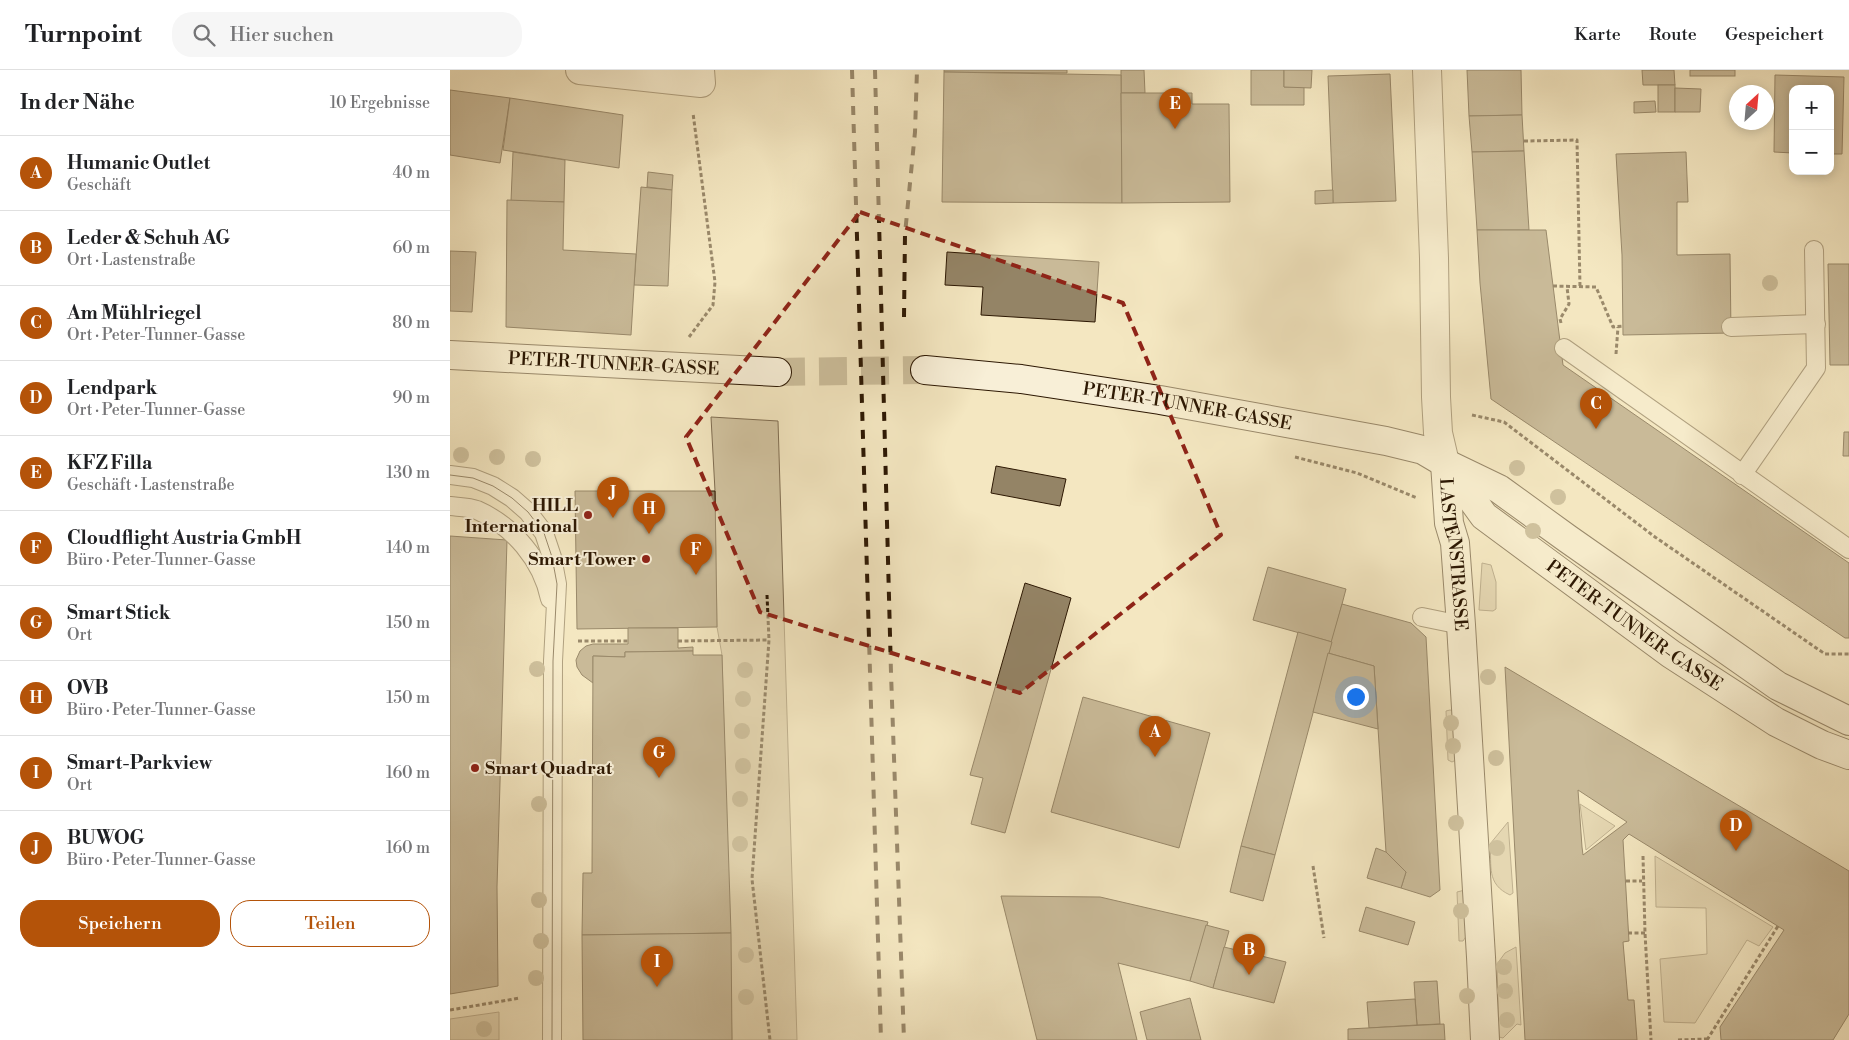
<!DOCTYPE html>
<html lang="de">
<meta charset="utf-8">
<style>
body{margin:0;font-family:"Libre Bodoni",serif;background:#f6f6f6;color:#202124}
.controls{position:absolute;right:15px;top:15px;display:grid;overflow:hidden;border-radius:10px;box-shadow:0 2px 12px #0003}
.controls button{width:45px;height:45px;display:grid;place-items:center;padding:0;border:0;border-bottom:1px solid #e0e0e0;background:#fff;color:#202124;font:25px sans-serif}
.compass{position:absolute;left:1279px;top:15px;width:45px;height:45px;border-radius:50%;background:#fff;box-shadow:0 2px 12px #0003;rotate:26deg}
.you{position:absolute;left:905px;top:626px;width:18px;height:18px;margin:-12px;border:4px solid #fff;border-radius:50%;background:#1a73e8;box-shadow:0 0 0 8px #1a73e833}
.badge{display:grid;place-items:center;width:32px;height:32px;border-radius:50%;background:#b45309;color:#fff;font-size:16px;font-weight:700}
.pin{position:absolute;translate:-50% -41px;filter:drop-shadow(0 1px 2px #0008)}
.pin::after{content:'';position:absolute;top:26px;width:18px;height:15px;background:inherit;clip-path:polygon(0 0,100% 0,50% 100%)}
.list{margin:0;padding:0;list-style:none}
h2{display:flex;justify-content:space-between;align-items:center;height:65px;margin:0;padding:0 20px;font-size:21px}
h2 small{font-size:16px;font-weight:400;color:#757577}
.list li{display:grid;grid-template-columns:32px 1fr auto;gap:15px;align-items:center;box-sizing:border-box;height:75px;padding:0 20px;border-top:1px solid #e0e0e0}
.list b{display:block;font-size:19px;white-space:nowrap}
.list p{margin:0;font-size:16px;white-space:nowrap;color:#757577}
.list em{font-size:16px;font-style:normal;color:#757577}
.actions{display:flex;gap:10px;padding:15px 20px}
.actions a{flex:1;padding:11px 0;border:1px solid #b45309;border-radius:20px;text-align:center;font-size:18px;color:#b45309}
.actions .main{background:#b45309;color:#fff}
.icon{flex:none;width:28px;height:28px;fill:none;stroke:currentColor;stroke-width:2;stroke-linecap:round;stroke-linejoin:round}
.map{position:relative;flex:none;width:1399px;height:970px;overflow:hidden}
header{display:flex;align-items:center;gap:30px;box-sizing:border-box;height:70px;padding:0 25px;background:#fff;border-bottom:1px solid #e0e0e0}
header strong{font-size:24px}
nav{display:flex;gap:28px;margin-inline-start:auto;font-size:18px}
.search{width:350px;height:45px;background:#f6f6f6;display:flex;align-items:center;gap:12px;box-sizing:border-box;padding:0 18px;border-radius:20px;color:#757577;font-size:19px}
main{display:flex}
aside{flex:1;background:#fff}
.map>svg:first-child{display:block}
</style>
<header>
<strong>Turnpoint</strong>
<div class="search"><svg class="icon" aria-label="search" viewBox="0 0 24 24"><circle cx="10" cy="10" r="6"/><path d="M15 15l6 6"/></svg>Hier suchen</div>
<nav><a>Karte</a><a>Route</a><a>Gespeichert</a></nav>
</header>
<main>
<aside>
<h2>In der Nähe<small>10 Ergebnisse</small></h2>
<ul class="list">
<li><span class="badge">A</span><div><b>Humanic Outlet</b><p>Geschäft</p></div><em>40 m</em></li>
<li><span class="badge">B</span><div><b>Leder &amp; Schuh AG</b><p>Ort · Lastenstraße</p></div><em>60 m</em></li>
<li><span class="badge">C</span><div><b>Am Mühlriegel</b><p>Ort · Peter-Tunner-Gasse</p></div><em>80 m</em></li>
<li><span class="badge">D</span><div><b>Lendpark</b><p>Ort · Peter-Tunner-Gasse</p></div><em>90 m</em></li>
<li><span class="badge">E</span><div><b>KFZ Filla</b><p>Geschäft · Lastenstraße</p></div><em>130 m</em></li>
<li><span class="badge">F</span><div><b>Cloudflight Austria GmbH</b><p>Büro · Peter-Tunner-Gasse</p></div><em>140 m</em></li>
<li><span class="badge">G</span><div><b>Smart Stick</b><p>Ort</p></div><em>150 m</em></li>
<li><span class="badge">H</span><div><b>OVB</b><p>Büro · Peter-Tunner-Gasse</p></div><em>150 m</em></li>
<li><span class="badge">I</span><div><b>Smart-Parkview</b><p>Ort</p></div><em>160 m</em></li>
<li><span class="badge">J</span><div><b>BUWOG</b><p>Büro · Peter-Tunner-Gasse</p></div><em>160 m</em></li>
</ul>
<div class="actions"><a class="main">Speichern</a><a>Teilen</a></div>
</aside>
<div class="map">
<svg width="1399" height="970" viewBox="0 0 1399 970">
<rect width="100%" height="100%" fill="#f4e7c1"/>
<filter id="stains"><feTurbulence type="fractalNoise" baseFrequency=".004" numOctaves="4"/><feColorMatrix values="0 0 0 0 .2 0 0 0 0 .09 0 0 0 0 .02 0 0 0 .5 -.17"/></filter>
<radialGradient id="worn" r=".72"><stop offset=".6" stop-color="#630" stop-opacity="0"/><stop offset="1" stop-color="#630" stop-opacity=".3"/></radialGradient>
<g fill="#d2c4a1" stroke="#806e52">
<path d="M261 347 328 351 347 970H282L272 585 267 557 265 421Z"/>
<path d="M1032 493 1041 495 1046 512V539L1043 541 1029 540Z"/>
<path d="M1000 640 1005 641 1008 689 1002 692 998 690 996 641Z"/>
<path d="M1130 734 1165 756 1136 780Z"/>
<path d="M1058 752 1063 823 1060 825C1036 814 1042 796 1040 774Z"/>
<path d="M1205 786 1323 857 1309 876 1297 870 1245 953 1214 952 1210 889 1257 884 1256 838 1206 837Z"/>
<path d="M1015 820 1017 865 1013 871H1009L1007 822Z"/>
<path d="M1066 877 1071 955 1067 954 1053 968 1049 967 1047 894 1055 883Z"/>
<path d="M49 942V970H0V949Z"/>
</g>
<g fill="#948466" stroke="#2d1803" fill-rule="evenodd">
<path d="M494 0H617V3L494 2Z"/>
<path d="M671 0H694L695 23H671Z"/>
<path d="M801 0H834V17H854V35H801Z"/>
<path d="M834 0H862L861 18 834 17Z"/>
<path d="M1017 0H1071L1072 45 1019 46Z"/>
<path d="M1192 0H1224L1225 15H1193Z"/>
<rect x="1240" y="0" width="45" height="6"/>
<path d="M494 2 671 5 672 133 492 132Z"/>
<path d="M940 4 946 131 883 133 878 6Z"/>
<path d="M1325 5 1394 7 1392 84H1380V19H1343V83L1324 82Z"/>
<rect x="1208" y="15" width="17" height="27"/>
<path d="M1225 18 1251 19 1250 42H1225Z"/>
<path d="M0 20 60 28 50 93 0 85Z"/>
<path d="M671 23H742V34H779L780 132 672 133Z"/>
<path d="M60 28 173 45 169 98 53 80Z"/>
<path d="M1205 31 1206 42 1184 43V32Z"/>
<path d="M1072 45 1074 81 1022 82 1019 46Z"/>
<path d="M1074 81 1079 160H1027L1022 82Z"/>
<path d="M63 82 115 90 114 132 61 131Z"/>
<path d="M1236 82 1238 132H1227V185L1280 184 1281 263 1173 265 1172 185 1166 84Z"/>
<path d="M198 102 223 105 222 120 197 117Z"/>
<path d="M191 117 222 120 218 216 184 215Z"/>
<path d="M883 120V133L865 134V121Z"/>
<path d="M57 130 114 132 113 180 186 184 181 265 56 257Z"/>
<path d="M1027 160H1096L1113 295 1399 493V568H1395L1041 329 1030 213Z"/>
<path d="M0 181 26 182 22 242 0 241Z"/>
<path d="M497 182 649 192 645 252 531 245 533 217 495 215Z"/>
<path d="M1378 194H1399V295H1380Z"/>
<path d="M1394 362H1399V386H1393Z"/>
<path d="M546 396 616 409 610 436 541 423Z"/>
<path d="M125 421H265L267 557 127 559Z"/>
<path d="M0 466 57 470 47 817 48 916 0 924Z"/>
<path d="M818 497 896 519 882 572 803 550Z"/>
<path d="M575 513 621 528 555 763 521 754 533 708 520 705Z"/>
<path d="M892 534 961 553 976 567 990 820 980 827 951 818 956 802 936 782 924 596 878 583Z"/>
<path d="M178 558H228V578L243 577V581L175 582V587L143 586V613L132 605 127 597 126 590 130 581 136 576 143 574H178Z"/>
<path d="M848 562 882 572 825 785 791 776Z"/>
<path d="M243 581V585H272L281 863 132 865 133 803H142L143 586 175 587V582Z"/>
<path d="M878 583 924 596 928 659 863 642Z"/>
<path d="M1055 597 1399 801V944L1383 970H1271L1270 957 1334 860 1179 764 1173 770 1179 871 1173 872 1178 930H1184L1187 970H1075ZM1128 720 1177 752 1133 785 1132 777Z"/>
<path d="M633 627 760 663 729 778 601 742Z"/>
<path d="M791 776 825 785 813 831 780 822Z"/>
<path d="M926 778 936 782 956 802 951 818 917 808Z"/>
<path d="M551 826 650 827 758 852 740 911 668 893 687 970H587Z"/>
<path d="M916 837 965 852 958 875 909 861Z"/>
<path d="M756 855 779 861 763 918 740 911Z"/>
<path d="M281 863 282 970H133L132 865Z"/>
<path d="M774 877 836 892 824 933 763 918Z"/>
<path d="M987 911 990 954 967 955 964 912Z"/>
<path d="M740 928 751 970H697L690 942Z"/>
<path d="M965 929 967 955 919 958 917 932Z"/>
<path d="M994 954 995 970H898V959Z"/>
</g>
<g fill="none" stroke-linecap="round" stroke-linejoin="round">
<path stroke="#ccbe9b" stroke-width="28" stroke-dasharray="28 14" stroke-linecap="butt" d="M327 302 475 300"/>
<defs>
<g id="lane">
<path d="M1281 257 1366 254"/>
<path d="M1114 278 1399 479"/>
<path d="M0 405 23 408 43 416 62 428 78 442 94 463 102 487 107 514 103 591 102 970"/>
<path d="M1292 405 1366 298 1364 180"/>
<path d="M0 436C8 437 19 437 27 440 63 456 92 490 100 529"/>
<path d="M972 547 1011 555"/>
</g>
<g id="street">
<path d="M130 0 251 13 250 0"/>
<path d="M977 0 984 188 986 327 988 363 995 393"/>
</g>
<g id="secondary">
<path id="s1" d="M0 285 327 302"/>
<path id="s2" d="M475 300 571 309 710 330 936 371 973 380 995 393 1049 419 1118 469 1328 616 1399 651"/>
<path id="s3" d="M995 393 999 453 1005 473 1011 555 1031 887 1035 970"/>
<path id="s4" d="M997 395 1034 446 1221 584 1326 652 1372 675 1399 685"/>
</g>
</defs>
<use href="#lane" stroke="#5f4c32" stroke-width="20"/>
<use href="#street" stroke="#5f4c32" stroke-width="30"/>
<use href="#secondary" stroke="#2d1803" stroke-width="30"/>
<g stroke="#2d1803" stroke-width="3" stroke-dasharray="4 2.5" stroke-linecap="butt">
<path d="M1074 71 1127 70 1130 217"/>
<path d="M1103 216 1146 217 1163 257 1173 256"/>
<path d="M1111 253 1110 249 1119 234 1117 217"/>
<path d="M239 267 263 235 265 212 243 43"/>
<path d="M1166 284 1168 257"/>
<path d="M1022 345 1054 352 1205 467 1375 584H1399"/>
<path d="M845 387 907 403 967 428"/>
<path d="M317 525 319 570 302 809 320 970"/>
<path d="M128 571H178"/>
<path d="M228 571 319 570"/>
<path d="M1193 786 1195 863 1201 970"/>
<path d="M863 796 874 868"/>
<path d="M1176 811H1192"/>
<path d="M1178 863H1195"/>
<path d="M0 940 70 928"/>
<path d="M1228 970 1257 969"/>
<path d="M1257 970 1328 856"/>
</g>
<use href="#lane" stroke="#f8efd7" stroke-width="18"/>
<use href="#street" stroke="#f8efd7" stroke-width="28"/>
<use href="#secondary" stroke="#f8efd7" stroke-width="28"/>
<path stroke="#2d1803" stroke-width="1" d="M0 405 23 408 43 416 62 428 78 442 94 463 102 487 107 514 103 591 102 970"/>
<g stroke="#2d1803" stroke-width="4" stroke-dasharray="9 9" stroke-linecap="butt">
<path d="M402 0 431 970"/>
<path d="M425 0 441 603 454 970"/>
<path d="M454 247 455 164 465 62 467 0"/>
</g>
</g>
<g fill="#a29272">
<circle cx="1320" cy="213" r="8"/>
<circle cx="11" cy="385" r="8"/>
<circle cx="47" cy="387" r="8"/>
<circle cx="83" cy="389" r="8"/>
<circle cx="1067" cy="398" r="8"/>
<circle cx="1108" cy="427" r="8"/>
<circle cx="1083" cy="461" r="8"/>
<circle cx="87" cy="599" r="8"/>
<circle cx="295" cy="600" r="8"/>
<circle cx="1038" cy="607" r="8"/>
<circle cx="293" cy="629" r="8"/>
<circle cx="1001" cy="653" r="8"/>
<circle cx="292" cy="661" r="8"/>
<circle cx="1003" cy="676" r="8"/>
<circle cx="1046" cy="688" r="8"/>
<circle cx="293" cy="696" r="8"/>
<circle cx="290" cy="729" r="8"/>
<circle cx="89" cy="734" r="8"/>
<circle cx="1006" cy="753" r="8"/>
<circle cx="290" cy="774" r="8"/>
<circle cx="1047" cy="778" r="8"/>
<circle cx="89" cy="830" r="8"/>
<circle cx="1011" cy="841" r="8"/>
<circle cx="91" cy="871" r="8"/>
<circle cx="296" cy="885" r="8"/>
<circle cx="1054" cy="897" r="8"/>
<circle cx="86" cy="908" r="8"/>
<circle cx="1055" cy="921" r="8"/>
<circle cx="1017" cy="926" r="8"/>
<circle cx="296" cy="927" r="8"/>
<circle cx="1057" cy="950" r="8"/>
<circle cx="34" cy="959" r="8"/>
</g>
<path d="M0 0H1399V970H0ZM410 142 673 233 771 465 570 623 310 542 236 367Z" fill="#f4e7c1" fill-opacity=".55" fill-rule="evenodd"/>
<path fill="none" stroke="#8f2418" stroke-width="4" stroke-dasharray="10 6" stroke-linejoin="round" d="M410 142 673 233 771 465 570 623 310 542 236 367Z"/>
<g fill="#8f2418" stroke="#f8efd7" stroke-width="2">
<circle cx="138" cy="445" r="5"/>
<circle cx="196" cy="489" r="5"/>
<circle cx="25" cy="698" r="5"/>
</g>
<g text-anchor="middle" dominant-baseline="central" stroke-width="4" stroke-linejoin="round" paint-order="stroke">
<g font-size="18" fill="#2d1803" stroke="#f8efd7">
<text stroke="none"><textPath href="#s1" startOffset="164">PETER-TUNNER-GASSE</textPath></text>
<text stroke="none"><textPath href="#s2" startOffset="265">PETER-TUNNER-GASSE</textPath></text>
<text stroke="none"><textPath href="#s3" startOffset="92">LASTENSTRASSE</textPath></text>
<text stroke="none"><textPath href="#s4" startOffset="249">PETER-TUNNER-GASSE</textPath></text>
</g>
<g font-size="18" font-weight="bold" fill="#2d1803" stroke="#f8efd7" text-anchor="end">
<text x="128" y="435">HILL<tspan x="128" dy="21">International</tspan></text>
<text x="186" y="489">Smart Tower</text>
<text x="35" y="698" text-anchor="start">Smart Quadrat</text>
</g>
</g>
<rect width="100%" height="100%" filter="url(#stains)"/>
<rect width="100%" height="100%" fill="url(#worn)"/>
</svg>
<div class="controls">
<button>+</button>
<button>−</button>
</div>
<svg class="compass" viewBox="-18 -18 36 36"><path d="M0-13l5 13h-10z" fill="#e53935"/><path d="M0 13l5-13h-10z" fill="#757577"/></svg>
<div class="you"></div>
<div class="pin badge" style="left:705px;top:687px">A</div>
<div class="pin badge" style="left:799px;top:905px">B</div>
<div class="pin badge" style="left:1146px;top:359px">C</div>
<div class="pin badge" style="left:1286px;top:781px">D</div>
<div class="pin badge" style="left:725px;top:59px">E</div>
<div class="pin badge" style="left:246px;top:505px">F</div>
<div class="pin badge" style="left:209px;top:708px">G</div>
<div class="pin badge" style="left:199px;top:464px">H</div>
<div class="pin badge" style="left:207px;top:917px">I</div>
<div class="pin badge" style="left:163px;top:448px">J</div>
</div>
</main>
